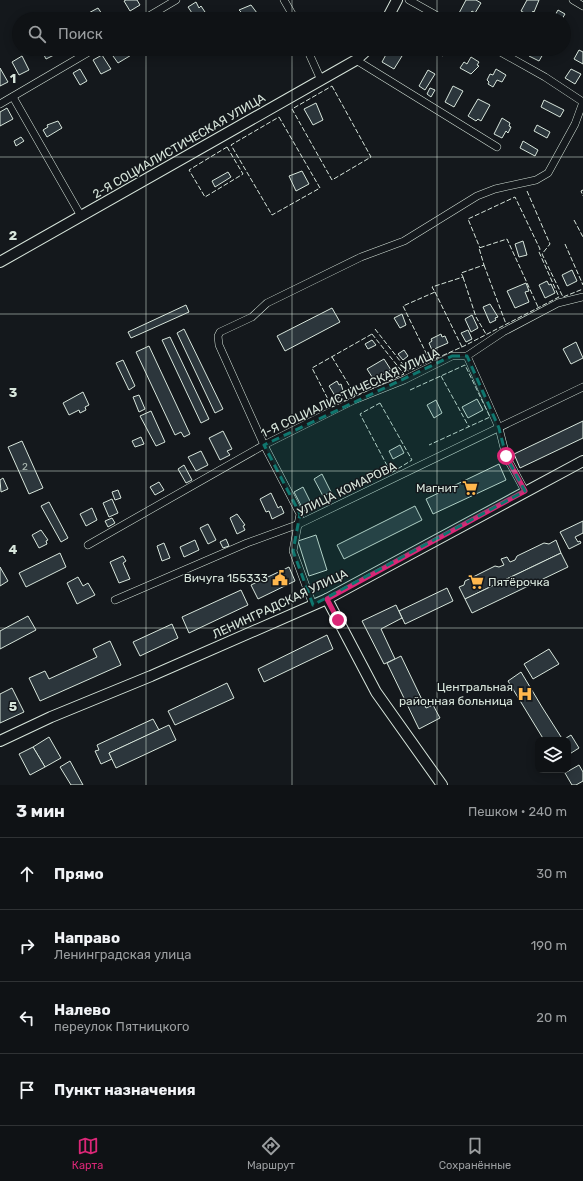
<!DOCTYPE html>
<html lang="ru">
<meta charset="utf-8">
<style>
body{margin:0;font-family:Rubik,sans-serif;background:#181b1e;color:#f1f3f6}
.controls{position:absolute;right:12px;bottom:12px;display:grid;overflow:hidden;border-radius:8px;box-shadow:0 2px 10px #0003}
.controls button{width:36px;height:36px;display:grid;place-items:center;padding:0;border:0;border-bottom:1px solid #2f3234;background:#0f1215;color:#f1f3f6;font:20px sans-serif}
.stop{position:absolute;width:12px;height:12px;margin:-9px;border:3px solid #db2777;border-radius:50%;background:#fff}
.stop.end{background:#db2777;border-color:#fff;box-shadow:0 1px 4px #0008}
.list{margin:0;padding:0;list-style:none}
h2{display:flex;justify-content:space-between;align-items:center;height:52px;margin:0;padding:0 16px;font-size:17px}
h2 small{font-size:13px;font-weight:400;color:#9b9ea0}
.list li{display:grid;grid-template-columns:26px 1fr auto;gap:12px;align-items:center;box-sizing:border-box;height:72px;padding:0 16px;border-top:1px solid #2f3234}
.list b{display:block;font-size:15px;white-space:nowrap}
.list p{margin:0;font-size:13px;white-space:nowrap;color:#9b9ea0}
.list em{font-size:13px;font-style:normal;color:#9b9ea0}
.icon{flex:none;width:22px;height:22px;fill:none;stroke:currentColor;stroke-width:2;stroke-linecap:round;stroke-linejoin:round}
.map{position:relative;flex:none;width:583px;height:785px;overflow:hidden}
.search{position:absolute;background:#0f1215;box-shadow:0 2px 10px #0003;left:12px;right:12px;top:12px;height:44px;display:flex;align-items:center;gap:10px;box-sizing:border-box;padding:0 14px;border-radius:22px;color:#9b9ea0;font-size:15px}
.sheet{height:340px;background:#0f1215}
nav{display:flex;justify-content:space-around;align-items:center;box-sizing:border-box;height:56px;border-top:1px solid #2f3234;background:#0f1215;font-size:11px;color:#9b9ea0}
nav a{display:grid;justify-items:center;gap:2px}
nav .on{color:#db2777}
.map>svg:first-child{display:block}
</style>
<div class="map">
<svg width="583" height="785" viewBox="0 0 583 785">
<rect width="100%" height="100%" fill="#14181c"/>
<g fill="#2c363c" stroke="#d8e6dc">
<path d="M126 0H137L140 5 130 11 124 1Z"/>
<path d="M466 0H476L481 3 475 13 472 11 466 19 458 15Z"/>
<path d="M527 0H539L534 12 533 11 530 16 521 11Z"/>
<path d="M196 2 199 8 201 6 205 12 202 14 205 18 203 19H196L188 7Z"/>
<path d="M251 5 257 13 248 19H233L232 17 241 12 239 10Z"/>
<path d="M98 8 104 17 101 19H85L83 16Z"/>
<path d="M558 10 565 14 562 19H553Z"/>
<path d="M41 49H53L54 55 46 59Z"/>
<path d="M108 49H129L133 54 118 63Z"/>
<path d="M389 49H398L396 53 402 56 394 69 382 62Z"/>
<path d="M437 49H447L443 56 436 52Z"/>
<path d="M533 49H546L539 61 529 56Z"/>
<path d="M579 50 583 52V64L574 59Z"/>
<path d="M102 55 111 69 101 74 93 60Z"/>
<path d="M22 56 29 70 19 75 12 62Z"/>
<path d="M471 57 479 62 477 65 479 66 471 74 460 68 464 62 467 64Z"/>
<path d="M0 68 8 82 0 86Z"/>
<path d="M80 69 87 81 80 85 73 73Z"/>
<path d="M496 69 506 75 502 82 497 80 493 87 488 84 489 82 487 80 490 74 493 75Z"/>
<path d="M571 69 581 74 575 84 565 78Z"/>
<path d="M428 70 435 74 425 90 419 86Z"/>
<path d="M453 86 463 91 454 107 445 102Z"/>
<path d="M430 88 435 90 431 97 427 94Z"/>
<path d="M478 99 490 105 481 121 478 119 476 121 468 116Z"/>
<path d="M544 100 564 110 560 117 541 107Z"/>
<path d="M316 103 323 120 313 125 304 109Z"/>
<path d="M7 108 13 119 0 126V112Z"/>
<path d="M502 118 510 123 509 126 511 127 508 133 506 131 502 138 494 134Z"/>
<path d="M58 121 62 128 47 137 43 130 48 127 47 125Z"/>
<path d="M537 125 550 132 547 138 534 131Z"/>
<path d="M21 137 24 141 16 146 14 141Z"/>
<path d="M523 141 538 150 535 156 520 148Z"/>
<path d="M302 171 309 184 296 191 289 176Z"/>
<path d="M228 172 231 177 215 187 212 181Z"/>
<path d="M523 241 527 255 519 257 515 244Z"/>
<path d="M572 270 577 281 567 286 562 275Z"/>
<path d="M547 281 549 285 551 284 555 293 545 298 539 285Z"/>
<path d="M526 283 529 291 525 292 529 302 515 308 507 291Z"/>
<path d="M490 304 498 317 495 318 496 320 490 323 483 307Z"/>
<path d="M186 305 189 312 131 338 128 332Z"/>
<path d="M332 308 340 322 285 351 277 336Z"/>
<path d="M402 314 406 325 400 328 394 318Z"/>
<path d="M472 315 478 328 471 332 465 319Z"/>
<path d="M184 329 223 409 215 413 177 333Z"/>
<path d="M468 330 472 339 466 342 461 333Z"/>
<path d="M441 334 442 337 445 336 448 343 432 350 429 343 432 341 431 339Z"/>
<path d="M170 337 209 419 201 423 162 340Z"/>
<path d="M372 340 376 345 368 349 365 344Z"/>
<path d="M576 342 583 358 571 364 563 349Z"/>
<path d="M149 346 190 434 184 437 181 432 175 435 136 352Z"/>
<path d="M404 350 408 356 403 360 398 354Z"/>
<path d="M384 359 391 370 374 380 367 369Z"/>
<path d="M123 360 135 386 129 390 116 363Z"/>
<path d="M337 381 339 385 341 384 344 394 337 399 329 386Z"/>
<path d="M83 392 89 405 85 407 86 410 80 413 79 410 69 415 63 403Z"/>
<path d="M139 395 145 409 139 412 133 397Z"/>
<path d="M477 399 483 410 468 418 462 407Z"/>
<path d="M436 400 442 413 434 418 427 405Z"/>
<path d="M151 411 165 442 156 446 140 416Z"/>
<path d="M583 421V438L520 468 514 454Z"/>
<path d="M223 431 232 449 227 451 230 455 220 460 209 438Z"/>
<path d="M141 437 144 444 135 447 132 441Z"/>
<path d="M22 441 43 488 29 494 8 447Z"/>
<path d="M400 445 404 453 393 459 389 451Z"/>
<path d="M201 451 208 465 196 471 188 457Z"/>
<path d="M499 464 506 480 433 514 426 499Z"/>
<path d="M184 465 192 480 186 483 178 469Z"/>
<path d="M322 474 331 492 323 496 314 479Z"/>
<path d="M3 478 8 489 1 492 0 480Z"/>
<path d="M159 482 164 490 155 495 150 487Z"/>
<path d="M303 487 313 507 304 511 294 492Z"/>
<path d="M118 490 121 498 115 500 112 492Z"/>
<path d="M271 493 278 508 281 506 284 513 272 519 269 511 266 512 260 499Z"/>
<path d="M112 499 118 513 109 517 103 503Z"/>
<path d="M49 502 68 538 61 542 41 506Z"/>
<path d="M415 506 422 520 344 559 337 545Z"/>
<path d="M92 508 97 520 86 526 80 514Z"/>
<path d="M237 514 245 525 243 526 245 530 237 534 230 518Z"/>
<path d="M112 518 115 523 108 527 105 521Z"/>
<path d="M583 521V533L575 537 578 542 580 541 581 543 569 549 560 532Z"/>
<path d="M208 524 216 540 208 544 200 528Z"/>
<path d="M41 530 48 540 46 541 47 544 39 548 32 535Z"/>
<path d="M316 535 327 570 309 576 298 541Z"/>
<path d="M226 539 229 546 223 548 220 542Z"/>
<path d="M195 540 199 550 184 557 180 547Z"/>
<path d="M556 540 561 553 465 599 459 587 464 585 465 581 495 566 499 567 504 565 501 559 507 557 510 562 515 560 517 556 544 543 549 544Z"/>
<path d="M164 543 170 558 162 561 157 546Z"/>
<path d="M60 553 66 567 26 587 19 573Z"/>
<path d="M561 553 568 567 472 613 465 599Z"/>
<path d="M123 556 126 561 123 563 130 579 119 583 110 562Z"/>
<path d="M0 567 8 581 0 586Z"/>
<path d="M289 567 295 581 258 599 251 585Z"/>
<path d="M78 577 83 586 88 583 95 595 77 604 67 583Z"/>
<path d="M447 588 453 601 405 624 399 611Z"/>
<path d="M241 590 248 605 189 633 182 617Z"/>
<path d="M396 605 402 618 381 629 395 659 384 664 362 621Z"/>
<path d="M28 616 36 630 0 649V631Z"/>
<path d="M172 624 178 638 140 656 133 642Z"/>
<path d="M327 635 333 649 264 682 258 669Z"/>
<path d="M110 641 121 665 40 701 29 678 45 671 49 679 97 657 93 649Z"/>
<path d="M549 649 559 664 533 679 524 664Z"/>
<path d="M401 656 426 708 433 705 440 718 419 729 387 663Z"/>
<path d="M521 672 542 707 563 740H544L508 681Z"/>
<path d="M227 683 234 698 175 725 168 711Z"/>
<path d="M12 688 24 712 0 723V694Z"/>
<path d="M153 719 159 730 109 753 112 759 101 764 95 751 99 750 97 745Z"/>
<path d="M169 725 176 740 116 768 109 753Z"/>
<path d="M571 735 579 748 568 755V740H563Z"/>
<path d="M49 737 61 758 45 767 33 747Z"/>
<path d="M33 747 45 767 30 775 19 754Z"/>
<path d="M70 761 83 785H71L60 767Z"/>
<path d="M579 765 583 772V781L576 785H572L565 773Z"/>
</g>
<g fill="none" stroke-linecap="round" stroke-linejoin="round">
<defs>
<g id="street">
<path d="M284 0 295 19"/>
<path d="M409 0 443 19"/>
<path d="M573 0 583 6"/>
<path d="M144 19 176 0"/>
<path d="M307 49 321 80"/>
<path d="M495 49 545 77 583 102"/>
<path d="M356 60 497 147"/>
<path d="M13 97 81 216"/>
<path d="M0 104 94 49"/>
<path d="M467 356 499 428 506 456 525 491"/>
<path d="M88 545 264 445 354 400 404 380 452 356H467L503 332 558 303 583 297"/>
<path d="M115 600 247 543 299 524 583 387"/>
<path d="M313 605 293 551 300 514 264 445 219 345 218 336 220 332 252 317 267 303 361 257 404 241 477 196 495 189 536 180 548 173 553 164 575 124 583 102"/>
</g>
<g id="secondary">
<path d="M387 19 397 0"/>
<path d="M0 262 356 60 368 49"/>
<path d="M327 599 376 692 442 785"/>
<path d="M0 741 51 717 151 676 327 599 583 461"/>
</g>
</defs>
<use href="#street" stroke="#d8e6dc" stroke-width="8"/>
<use href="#secondary" stroke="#d8e6dc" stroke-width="12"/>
<use href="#street" stroke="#14181c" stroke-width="7"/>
<use href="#secondary" stroke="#14181c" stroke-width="10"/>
<g stroke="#d8e6dc" stroke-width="1" stroke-dasharray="5 2" stroke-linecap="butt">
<path d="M332 86 371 157 332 180 292 109Z"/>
<path d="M279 117 320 188 272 215 231 145Z"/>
<path d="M227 147 243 174 205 197 189 170Z"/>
<path d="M583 190 581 191 583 196"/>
<path d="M527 191 550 244 542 254 563 297 583 289"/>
<path d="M574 220 583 237"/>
<path d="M565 244 583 285"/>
<path d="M484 265 506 324"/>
<path d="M463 277 476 317 486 334"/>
<path d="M435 292 462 347"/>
<path d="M375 329 408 371 464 346 559 297 539 252 540 249 515 197 468 219 480 248"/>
<path d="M372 334 404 374 332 407 312 368Z"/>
<path d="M332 357 355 395"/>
<path d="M430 361 403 306 435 292 432 287 463 277 461 273 484 265 479 248 507 239 538 307"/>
<path d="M441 376 469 427"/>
<path d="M410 390 465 365 490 417 429 445"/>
<path d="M380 403 412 460 391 473 360 414Z"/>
</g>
</g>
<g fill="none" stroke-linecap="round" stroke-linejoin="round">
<path stroke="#db2777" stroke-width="5" d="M338 620 327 599 525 491 506 456"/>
</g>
<path fill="#0f766e" fill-opacity="0.2" stroke="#0f766e" stroke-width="3" stroke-dasharray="8 5" stroke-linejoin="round" d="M452 356H467L499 428 506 456 525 491 313 605 293 551 300 514 264 445Z"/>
<path fill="none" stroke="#d8e6dc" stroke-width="1" stroke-opacity="0.55" d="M146 0V19M292 0V19M437 0V19M146 49V785M292 49V785M437 49V785M0 157H583M0 314H583M0 471H583M0 628H583"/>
<defs>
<symbol id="supermarket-bare" viewBox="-9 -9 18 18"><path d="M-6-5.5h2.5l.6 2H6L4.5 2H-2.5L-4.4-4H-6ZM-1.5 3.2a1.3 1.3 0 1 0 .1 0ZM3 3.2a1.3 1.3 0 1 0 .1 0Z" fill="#ffb74d" stroke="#14181c" stroke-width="2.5" paint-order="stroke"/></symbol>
<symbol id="civic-bare" viewBox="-9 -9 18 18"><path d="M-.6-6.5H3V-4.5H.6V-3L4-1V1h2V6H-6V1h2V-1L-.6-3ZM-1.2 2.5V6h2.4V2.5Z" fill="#ffb74d" stroke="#14181c" stroke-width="2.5" paint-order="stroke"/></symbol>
<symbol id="hospital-bare" viewBox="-9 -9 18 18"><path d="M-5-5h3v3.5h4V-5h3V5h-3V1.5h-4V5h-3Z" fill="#ffb74d" stroke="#14181c" stroke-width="2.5" paint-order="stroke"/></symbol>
</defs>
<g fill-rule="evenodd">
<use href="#supermarket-bare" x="459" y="477" width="22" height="22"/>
<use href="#civic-bare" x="269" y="567" width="22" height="22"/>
<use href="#supermarket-bare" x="465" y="571" width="22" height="22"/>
<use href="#hospital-bare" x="514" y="683" width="22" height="22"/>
</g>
<g text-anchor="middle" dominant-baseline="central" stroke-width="3" stroke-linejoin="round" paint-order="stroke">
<g font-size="10" fill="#adbab4">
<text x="25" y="467">2</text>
</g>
<g font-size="12" fill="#d8e6dc" stroke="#14181c">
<text transform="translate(179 146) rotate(-30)">2-Я СОЦИАЛИСТИЧЕСКАЯ УЛИЦА</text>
<text transform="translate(350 393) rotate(-25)">1-Я СОЦИАЛИСТИЧЕСКАЯ УЛИЦА</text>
<text transform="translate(347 489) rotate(-26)">УЛИЦА КОМАРОВА</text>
<text transform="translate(280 604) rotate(-25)">ЛЕНИНГРАДСКАЯ УЛИЦА</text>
</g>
<g font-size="12" fill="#d8e6dc" stroke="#14181c" text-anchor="end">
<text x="458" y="488">Магнит</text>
<text x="268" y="578">Вичуга 155333</text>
<text x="488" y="582" text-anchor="start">Пятёрочка</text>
<text x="513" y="687">Центральная<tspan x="513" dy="14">районная больница</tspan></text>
</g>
</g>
<g font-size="13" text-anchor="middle" font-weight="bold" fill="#d8e6dc" stroke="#14181c" stroke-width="3" stroke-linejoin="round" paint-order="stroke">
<text x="13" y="83">1</text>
<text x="13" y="240">2</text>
<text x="13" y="397">3</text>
<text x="13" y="554">4</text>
<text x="13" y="711">5</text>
</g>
</svg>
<div class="controls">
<button><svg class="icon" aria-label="layers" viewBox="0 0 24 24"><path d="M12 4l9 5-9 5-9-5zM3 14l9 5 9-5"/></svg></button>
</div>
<div class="stop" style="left:506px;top:456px"></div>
<div class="stop end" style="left:338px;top:620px"></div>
<div class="search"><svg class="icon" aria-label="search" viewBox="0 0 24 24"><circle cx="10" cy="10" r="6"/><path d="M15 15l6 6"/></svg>Поиск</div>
</div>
<section class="sheet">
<h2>3 мин<small>Пешком · 240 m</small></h2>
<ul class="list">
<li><svg class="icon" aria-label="ahead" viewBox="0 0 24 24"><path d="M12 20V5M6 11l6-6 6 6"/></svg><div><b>Прямо</b></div><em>30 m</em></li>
<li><svg class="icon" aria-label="right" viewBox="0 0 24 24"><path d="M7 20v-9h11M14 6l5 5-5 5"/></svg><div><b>Направо</b><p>Ленинградская улица</p></div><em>190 m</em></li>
<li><svg class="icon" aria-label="left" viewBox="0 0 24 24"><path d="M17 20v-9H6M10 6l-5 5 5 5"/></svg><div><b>Налево</b><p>переулок Пятницкого</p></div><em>20 m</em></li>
<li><svg class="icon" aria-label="arrive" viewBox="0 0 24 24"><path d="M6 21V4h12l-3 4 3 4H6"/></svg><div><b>Пункт назначения</b></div></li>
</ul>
</section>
<nav>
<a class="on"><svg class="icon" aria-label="map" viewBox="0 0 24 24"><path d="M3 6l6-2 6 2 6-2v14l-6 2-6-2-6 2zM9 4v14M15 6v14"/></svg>Карта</a>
<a><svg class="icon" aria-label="directions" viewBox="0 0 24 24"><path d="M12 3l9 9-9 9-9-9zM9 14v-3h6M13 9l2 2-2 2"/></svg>Маршрут</a>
<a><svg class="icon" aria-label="saved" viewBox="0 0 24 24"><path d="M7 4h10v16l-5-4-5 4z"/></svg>Сохранённые</a>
</nav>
